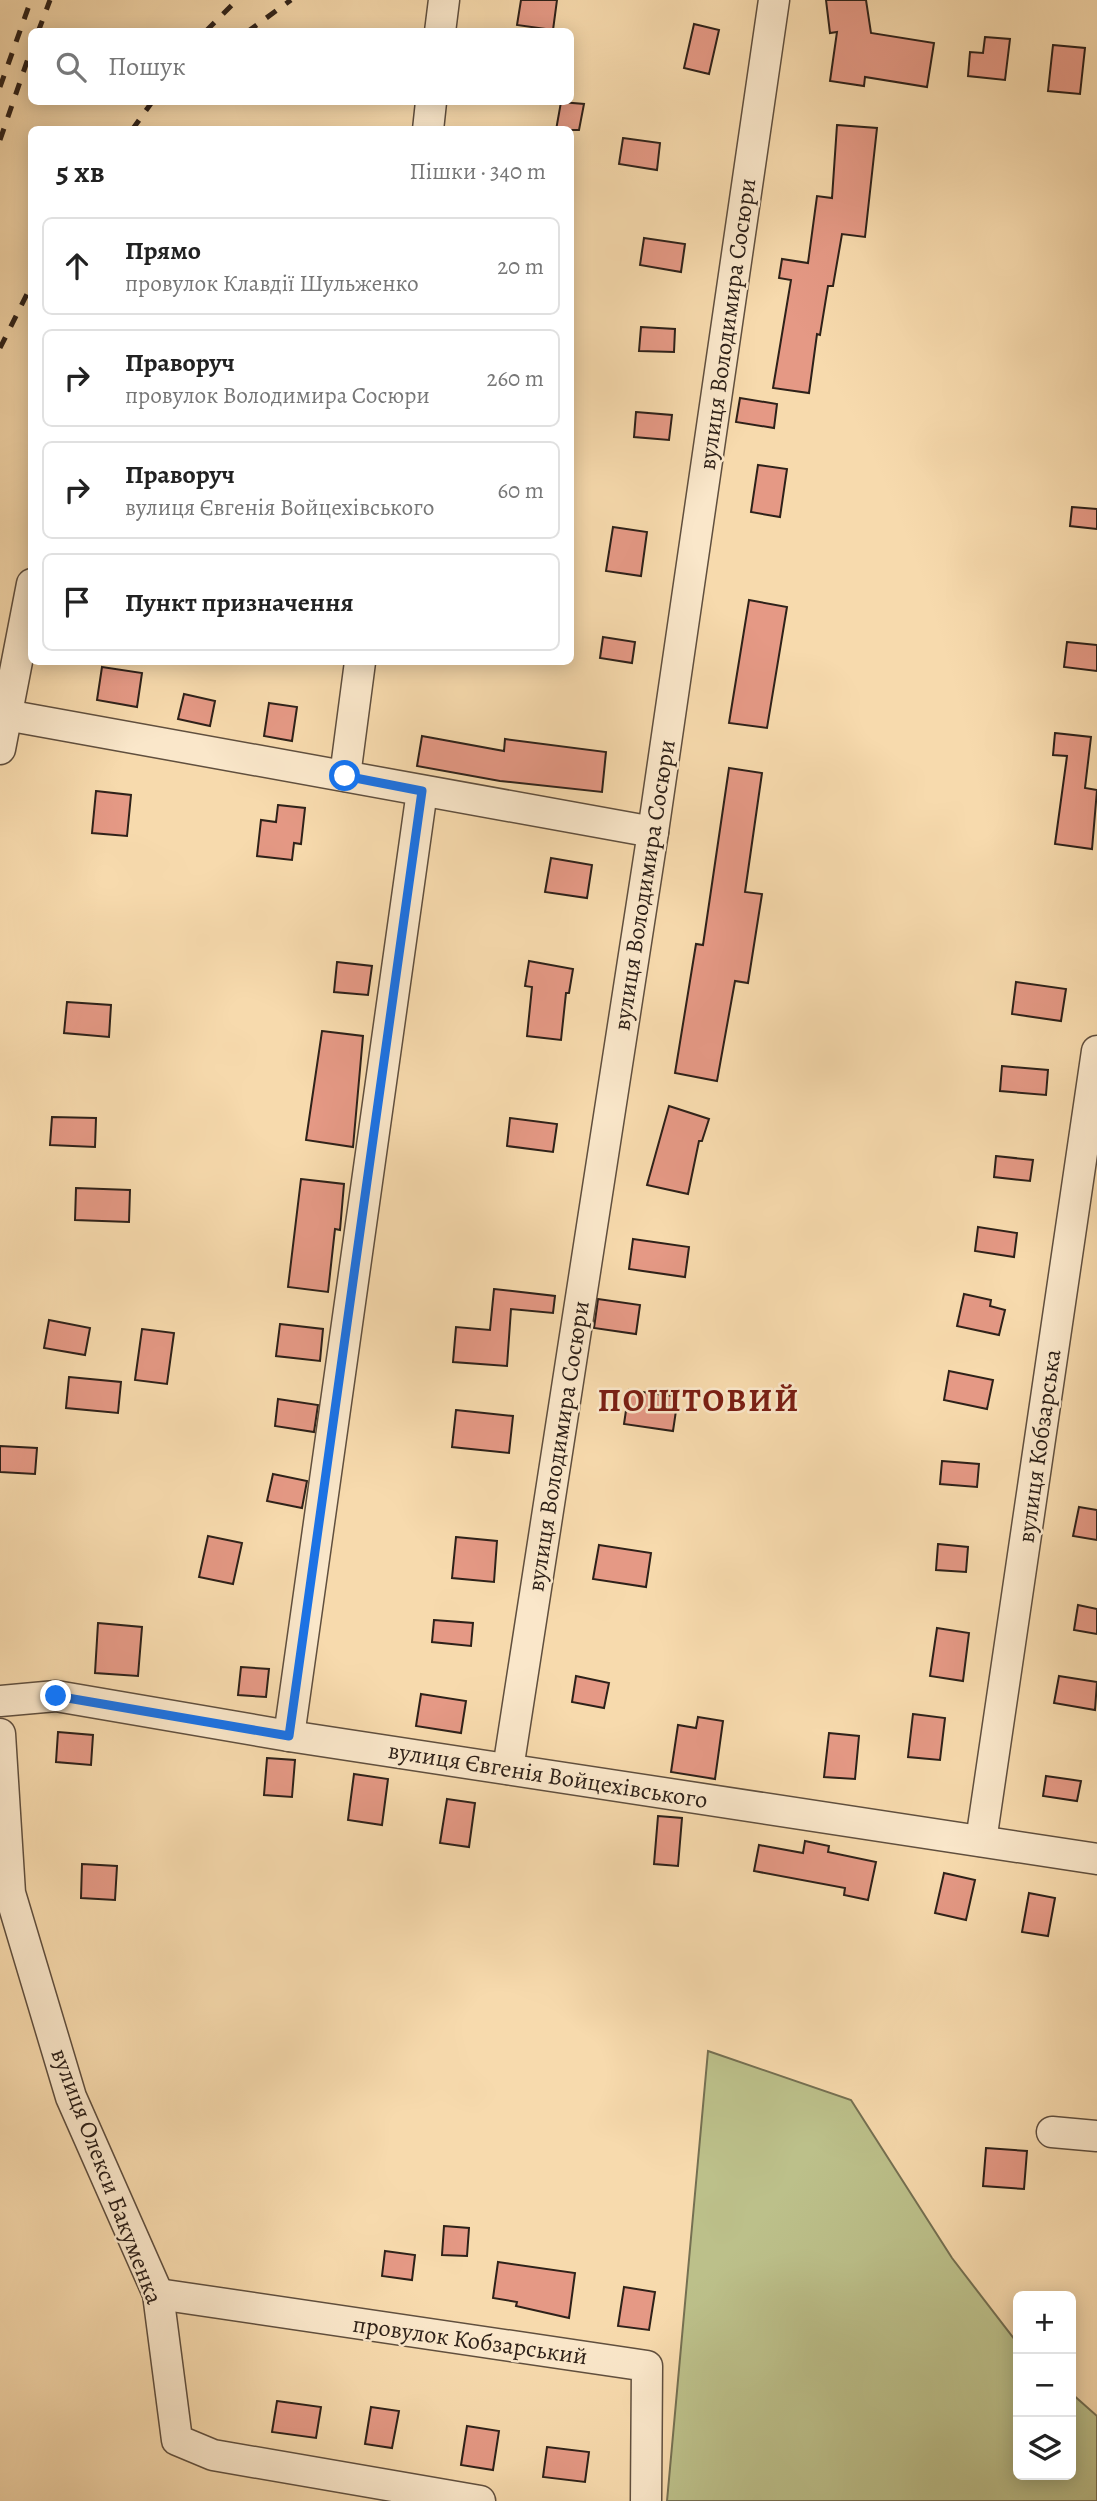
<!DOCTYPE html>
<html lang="uk">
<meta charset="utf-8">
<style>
body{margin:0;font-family:Alegreya,serif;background:#f6f6f6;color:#222}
.controls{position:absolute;right:21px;bottom:21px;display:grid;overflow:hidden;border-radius:10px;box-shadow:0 4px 18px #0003}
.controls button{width:63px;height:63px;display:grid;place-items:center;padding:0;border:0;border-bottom:2px solid #e0e0e0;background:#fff;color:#222;font:35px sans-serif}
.stop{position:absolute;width:21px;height:21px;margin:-16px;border:5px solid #1a73e8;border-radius:50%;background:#fff}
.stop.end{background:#1a73e8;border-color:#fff;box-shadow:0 2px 7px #0008}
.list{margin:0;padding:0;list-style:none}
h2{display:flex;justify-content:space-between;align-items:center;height:91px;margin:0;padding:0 28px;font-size:30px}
h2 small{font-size:23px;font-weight:400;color:#767676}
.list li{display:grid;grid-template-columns:46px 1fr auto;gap:21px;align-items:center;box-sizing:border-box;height:98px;margin:0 14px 14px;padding:0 14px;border:2px solid #e0e0e0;border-radius:10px}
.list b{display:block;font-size:26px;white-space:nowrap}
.list p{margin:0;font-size:23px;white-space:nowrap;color:#767676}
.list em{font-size:23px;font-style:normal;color:#767676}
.icon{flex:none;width:38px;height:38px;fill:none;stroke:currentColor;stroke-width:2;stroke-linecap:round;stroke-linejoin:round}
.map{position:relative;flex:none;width:1097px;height:2501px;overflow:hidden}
.search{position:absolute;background:#fff;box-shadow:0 4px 18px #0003;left:28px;top:28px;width:546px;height:77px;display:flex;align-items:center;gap:18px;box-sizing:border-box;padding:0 24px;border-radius:10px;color:#767676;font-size:26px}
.panel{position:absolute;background:#fff;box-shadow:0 4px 18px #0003;left:28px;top:126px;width:546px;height:539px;border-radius:10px}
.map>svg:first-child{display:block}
</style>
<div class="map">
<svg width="1097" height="2501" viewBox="0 0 1097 2501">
<rect width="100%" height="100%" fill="#f7daad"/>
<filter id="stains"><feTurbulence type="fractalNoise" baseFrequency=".00286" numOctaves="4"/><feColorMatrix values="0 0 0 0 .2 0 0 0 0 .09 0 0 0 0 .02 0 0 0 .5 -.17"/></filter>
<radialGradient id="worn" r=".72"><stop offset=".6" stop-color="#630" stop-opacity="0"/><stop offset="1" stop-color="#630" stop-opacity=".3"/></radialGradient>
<path fill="#bcc08a" stroke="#757052" stroke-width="2" d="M708 2051 851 2100 952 2258 1018 2344V2475H1071V2393L1097 2416V2501H667Z"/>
<g fill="#e59985" stroke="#2e2119" stroke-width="2">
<path d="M521 0H557L553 30 517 25Z"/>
<path d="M826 0H866L871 33 934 43 927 87 865 77 864 86 830 81 837 32 830 33Z"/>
<path d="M694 24 719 30 709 74 684 68Z"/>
<path d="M985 37 1010 39 1005 80 968 76 970 52 983 53Z"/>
<path d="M1053 45 1085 48 1080 94 1048 91Z"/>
<path d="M561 102 584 104 579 130H556Z"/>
<path d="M837 125 877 128 865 237 842 234 833 286H828L820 335 817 334 809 393 773 388 791 280 779 278 782 259 808 263 817 196 832 198Z"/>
<path d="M623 138 660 143 657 170 619 164Z"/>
<path d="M644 238 685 244 681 272 640 265Z"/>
<path d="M641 327 675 329 674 352 639 351Z"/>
<path d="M740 398 777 404 774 428 736 422Z"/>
<path d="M636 412 672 415 669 440 634 437Z"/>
<path d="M758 465 787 469 780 517 751 512Z"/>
<path d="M1072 507 1097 509V529L1070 526Z"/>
<path d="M613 527 647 532 641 576 606 571Z"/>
<path d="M749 600 787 607 767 728 729 723Z"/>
<path d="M603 637 635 642 632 663 600 658Z"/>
<path d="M1067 642 1097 645V671L1064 667Z"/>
<path d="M102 667 142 673 137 707 97 700Z"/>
<path d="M184 694 215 701 210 726 178 719Z"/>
<path d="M269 703 297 707 292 741 264 736Z"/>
<path d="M1055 733 1091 737 1085 788 1097 790 1092 849 1055 844 1067 756 1053 755Z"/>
<path d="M422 736 504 751 505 739 606 752 602 792 500 781 417 766Z"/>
<path d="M729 768 762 773 745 892 762 894 748 983 735 981 717 1081 675 1073 696 944 703 945Z"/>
<path d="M96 791 131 795 127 836 92 833Z"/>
<path d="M278 805 305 808 301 844 294 843 292 860 257 856 261 820 276 822Z"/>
<path d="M551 858 592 865 587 898 545 892Z"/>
<path d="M529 961 573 969 569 993H566L561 1040 527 1036 532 987 525 986Z"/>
<path d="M337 962 372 966 368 995 334 992Z"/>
<path d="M1016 982 1066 989 1061 1021 1012 1014Z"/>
<path d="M67 1002 111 1005 109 1037 64 1033Z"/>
<path d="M322 1031 363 1036 353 1147 306 1140Z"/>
<path d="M1002 1066 1048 1070 1046 1095 1000 1091Z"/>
<path d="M669 1106 709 1119 702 1141H699L688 1194 647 1185Z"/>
<path d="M52 1117 96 1118 95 1147 50 1145Z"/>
<path d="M510 1118 557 1124 553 1152 507 1146Z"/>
<path d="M996 1156 1033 1160 1030 1181 994 1177Z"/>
<path d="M301 1179 344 1184 340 1230 335 1229 328 1292 288 1287Z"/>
<path d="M76 1188 130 1190 129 1222 75 1220Z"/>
<path d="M978 1227 1017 1233 1014 1257 975 1251Z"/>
<path d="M633 1239 689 1247 685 1277 629 1269Z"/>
<path d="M494 1289 555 1296 553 1313 511 1309 507 1366 453 1362 456 1327 490 1330Z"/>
<path d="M964 1294 991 1300 990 1306 1005 1310 999 1335 957 1326Z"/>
<path d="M598 1299 640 1305 636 1334 594 1328Z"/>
<path d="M49 1320 90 1328 85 1355 44 1348Z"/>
<path d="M280 1324 323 1329 320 1361 276 1356Z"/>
<path d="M142 1329 174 1333 167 1384 135 1380Z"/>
<path d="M949 1371 993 1380 987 1409 944 1400Z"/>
<path d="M69 1377 121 1382 118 1413 66 1408Z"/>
<path d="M629 1390 678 1397 673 1431 624 1424Z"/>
<path d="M278 1399 318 1405 314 1432 275 1426Z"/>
<path d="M456 1410 513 1416 509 1453 452 1447Z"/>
<path d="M0 1446 37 1448 35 1474 0 1472Z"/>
<path d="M942 1461 979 1464 977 1487 940 1484Z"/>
<path d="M273 1474 307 1481 302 1508 267 1501Z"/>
<path d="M1079 1507 1097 1510V1540L1073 1536Z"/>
<path d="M208 1536 242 1543 233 1584 199 1577Z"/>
<path d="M456 1537 497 1541 494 1582 452 1578Z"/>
<path d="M938 1544 968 1547 966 1572 936 1570Z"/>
<path d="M599 1545 651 1553 646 1587 593 1579Z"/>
<path d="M1078 1605 1097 1609V1634L1074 1630Z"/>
<path d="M434 1620 473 1623 471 1646 432 1642Z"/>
<path d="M98 1623 142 1627 138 1676 95 1673Z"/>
<path d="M937 1628 969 1633 963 1681 930 1676Z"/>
<path d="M241 1667 269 1669 266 1697 238 1695Z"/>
<path d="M576 1676 609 1683 604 1708 572 1702Z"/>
<path d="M1059 1676 1097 1682 1095 1710 1054 1703Z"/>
<path d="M421 1694 466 1701 461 1733 416 1726Z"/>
<path d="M913 1714 945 1718 940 1760 908 1757Z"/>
<path d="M698 1717 723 1721 715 1779 671 1772 678 1725 696 1728Z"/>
<path d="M58 1732 93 1735 91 1765 56 1762Z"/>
<path d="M829 1733 859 1736 855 1779 824 1777Z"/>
<path d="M267 1758 295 1760 292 1797 264 1795Z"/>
<path d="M354 1774 388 1779 382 1825 348 1820Z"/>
<path d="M1046 1776 1081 1781 1077 1801 1043 1796Z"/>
<path d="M447 1799 475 1803 469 1847 440 1843Z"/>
<path d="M658 1816 682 1818 678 1866 654 1864Z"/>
<path d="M805 1841 829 1846 828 1852 876 1862 868 1900 844 1895 845 1888 754 1871 759 1845 803 1853Z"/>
<path d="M82 1864 117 1866 115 1900 81 1898Z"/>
<path d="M944 1873 975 1880 966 1920 935 1913Z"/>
<path d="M1029 1893 1055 1898 1048 1936 1022 1932Z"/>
<path d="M986 2148 1027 2151 1024 2189 983 2186Z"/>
<path d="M444 2226 469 2228 467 2256 442 2255Z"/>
<path d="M385 2251 415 2255 412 2280 382 2276Z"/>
<path d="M498 2262 575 2273 569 2318 516 2306 517 2302 493 2298Z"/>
<path d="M624 2287 655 2292 649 2330 618 2326Z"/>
<path d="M277 2401 321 2407 316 2438 272 2432Z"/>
<path d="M371 2407 399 2411 392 2448 365 2444Z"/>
<path d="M467 2426 499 2431 493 2470 461 2465Z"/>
<path d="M547 2447 589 2452 585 2482 543 2477Z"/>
</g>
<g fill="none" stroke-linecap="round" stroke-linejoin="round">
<defs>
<g id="minor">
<path d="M440 32 444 0"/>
<path d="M428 130 431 102"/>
<path d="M6 715 653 832"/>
<path d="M0 749 32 584"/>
<path d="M345 776 360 662"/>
<path d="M0 1701 56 1696 289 1736 1097 1859"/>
<path d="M0 1734 10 1893 71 2097 158 2294 177 2440 213 2455 480 2501"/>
<path d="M289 1736 422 791"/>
<path d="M508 1769 653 832 774 0"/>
<path d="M981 1841 1097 1051"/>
<path d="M1052 2132 1097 2136"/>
<path d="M158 2294 647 2366 646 2501"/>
</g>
</defs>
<use href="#minor" stroke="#604f3e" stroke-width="33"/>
<use href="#minor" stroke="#fae7ca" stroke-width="30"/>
<g stroke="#2e2119" stroke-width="5" stroke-dasharray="12 12" stroke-linecap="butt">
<path d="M206 31 237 0"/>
<path d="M38 32 50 0"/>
<path d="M247 32 291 0"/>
<path d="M0 87 31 0"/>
<path d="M132 130 152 102"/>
<path d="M0 140 32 47"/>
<path d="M0 348 32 284"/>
</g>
</g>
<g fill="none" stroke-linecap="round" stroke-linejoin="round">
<path stroke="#1a73e8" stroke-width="9" d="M56 1696 289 1736 422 791 345 776"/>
</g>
<g text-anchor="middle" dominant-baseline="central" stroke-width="5" stroke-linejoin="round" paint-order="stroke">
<g font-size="24" fill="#2e2119" stroke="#fae7ca">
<text transform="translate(727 324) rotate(-82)">вулиця Володимира Сосюри</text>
<text transform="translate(644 885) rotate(-81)">вулиця Володимира Сосюри</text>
<text transform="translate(558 1446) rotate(-81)">вулиця Володимира Сосюри</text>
<text transform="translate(1039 1446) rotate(-82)">вулиця Кобзарська</text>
<text transform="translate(548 1775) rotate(9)">вулиця Євгенія Войцехівського</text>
<text transform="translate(107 2176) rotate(69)">вулиця Олекси Бакуменка</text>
<text transform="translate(470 2340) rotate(8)">провулок Кобзарський</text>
</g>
<g font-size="32" font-weight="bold" letter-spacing="2" fill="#7a1f14" stroke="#fae7ca">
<text x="699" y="1400">ПОШТОВИЙ</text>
</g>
</g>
<rect width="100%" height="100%" filter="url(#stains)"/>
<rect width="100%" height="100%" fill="url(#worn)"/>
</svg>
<div class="controls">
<button>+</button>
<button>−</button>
<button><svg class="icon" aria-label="layers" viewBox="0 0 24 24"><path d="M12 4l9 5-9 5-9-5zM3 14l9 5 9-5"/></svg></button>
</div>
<div class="stop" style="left:345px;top:776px"></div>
<div class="stop end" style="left:56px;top:1696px"></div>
<div class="search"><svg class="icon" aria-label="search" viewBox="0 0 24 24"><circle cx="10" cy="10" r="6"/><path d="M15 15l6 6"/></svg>Пошук</div>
<section class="panel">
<h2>5 хв<small>Пішки · 340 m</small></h2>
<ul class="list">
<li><svg class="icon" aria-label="ahead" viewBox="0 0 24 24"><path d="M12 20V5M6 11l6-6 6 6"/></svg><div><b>Прямо</b><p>провулок Клавдії Шульженко</p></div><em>20 m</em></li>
<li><svg class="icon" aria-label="right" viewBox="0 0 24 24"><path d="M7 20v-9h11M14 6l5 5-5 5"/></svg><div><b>Праворуч</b><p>провулок Володимира Сосюри</p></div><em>260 m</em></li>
<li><svg class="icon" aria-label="right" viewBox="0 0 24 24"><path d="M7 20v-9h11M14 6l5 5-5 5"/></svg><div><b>Праворуч</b><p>вулиця Євгенія Войцехівського</p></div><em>60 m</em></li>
<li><svg class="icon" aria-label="arrive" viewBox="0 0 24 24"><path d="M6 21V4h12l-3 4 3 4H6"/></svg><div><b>Пункт призначення</b></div></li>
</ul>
</section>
</div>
